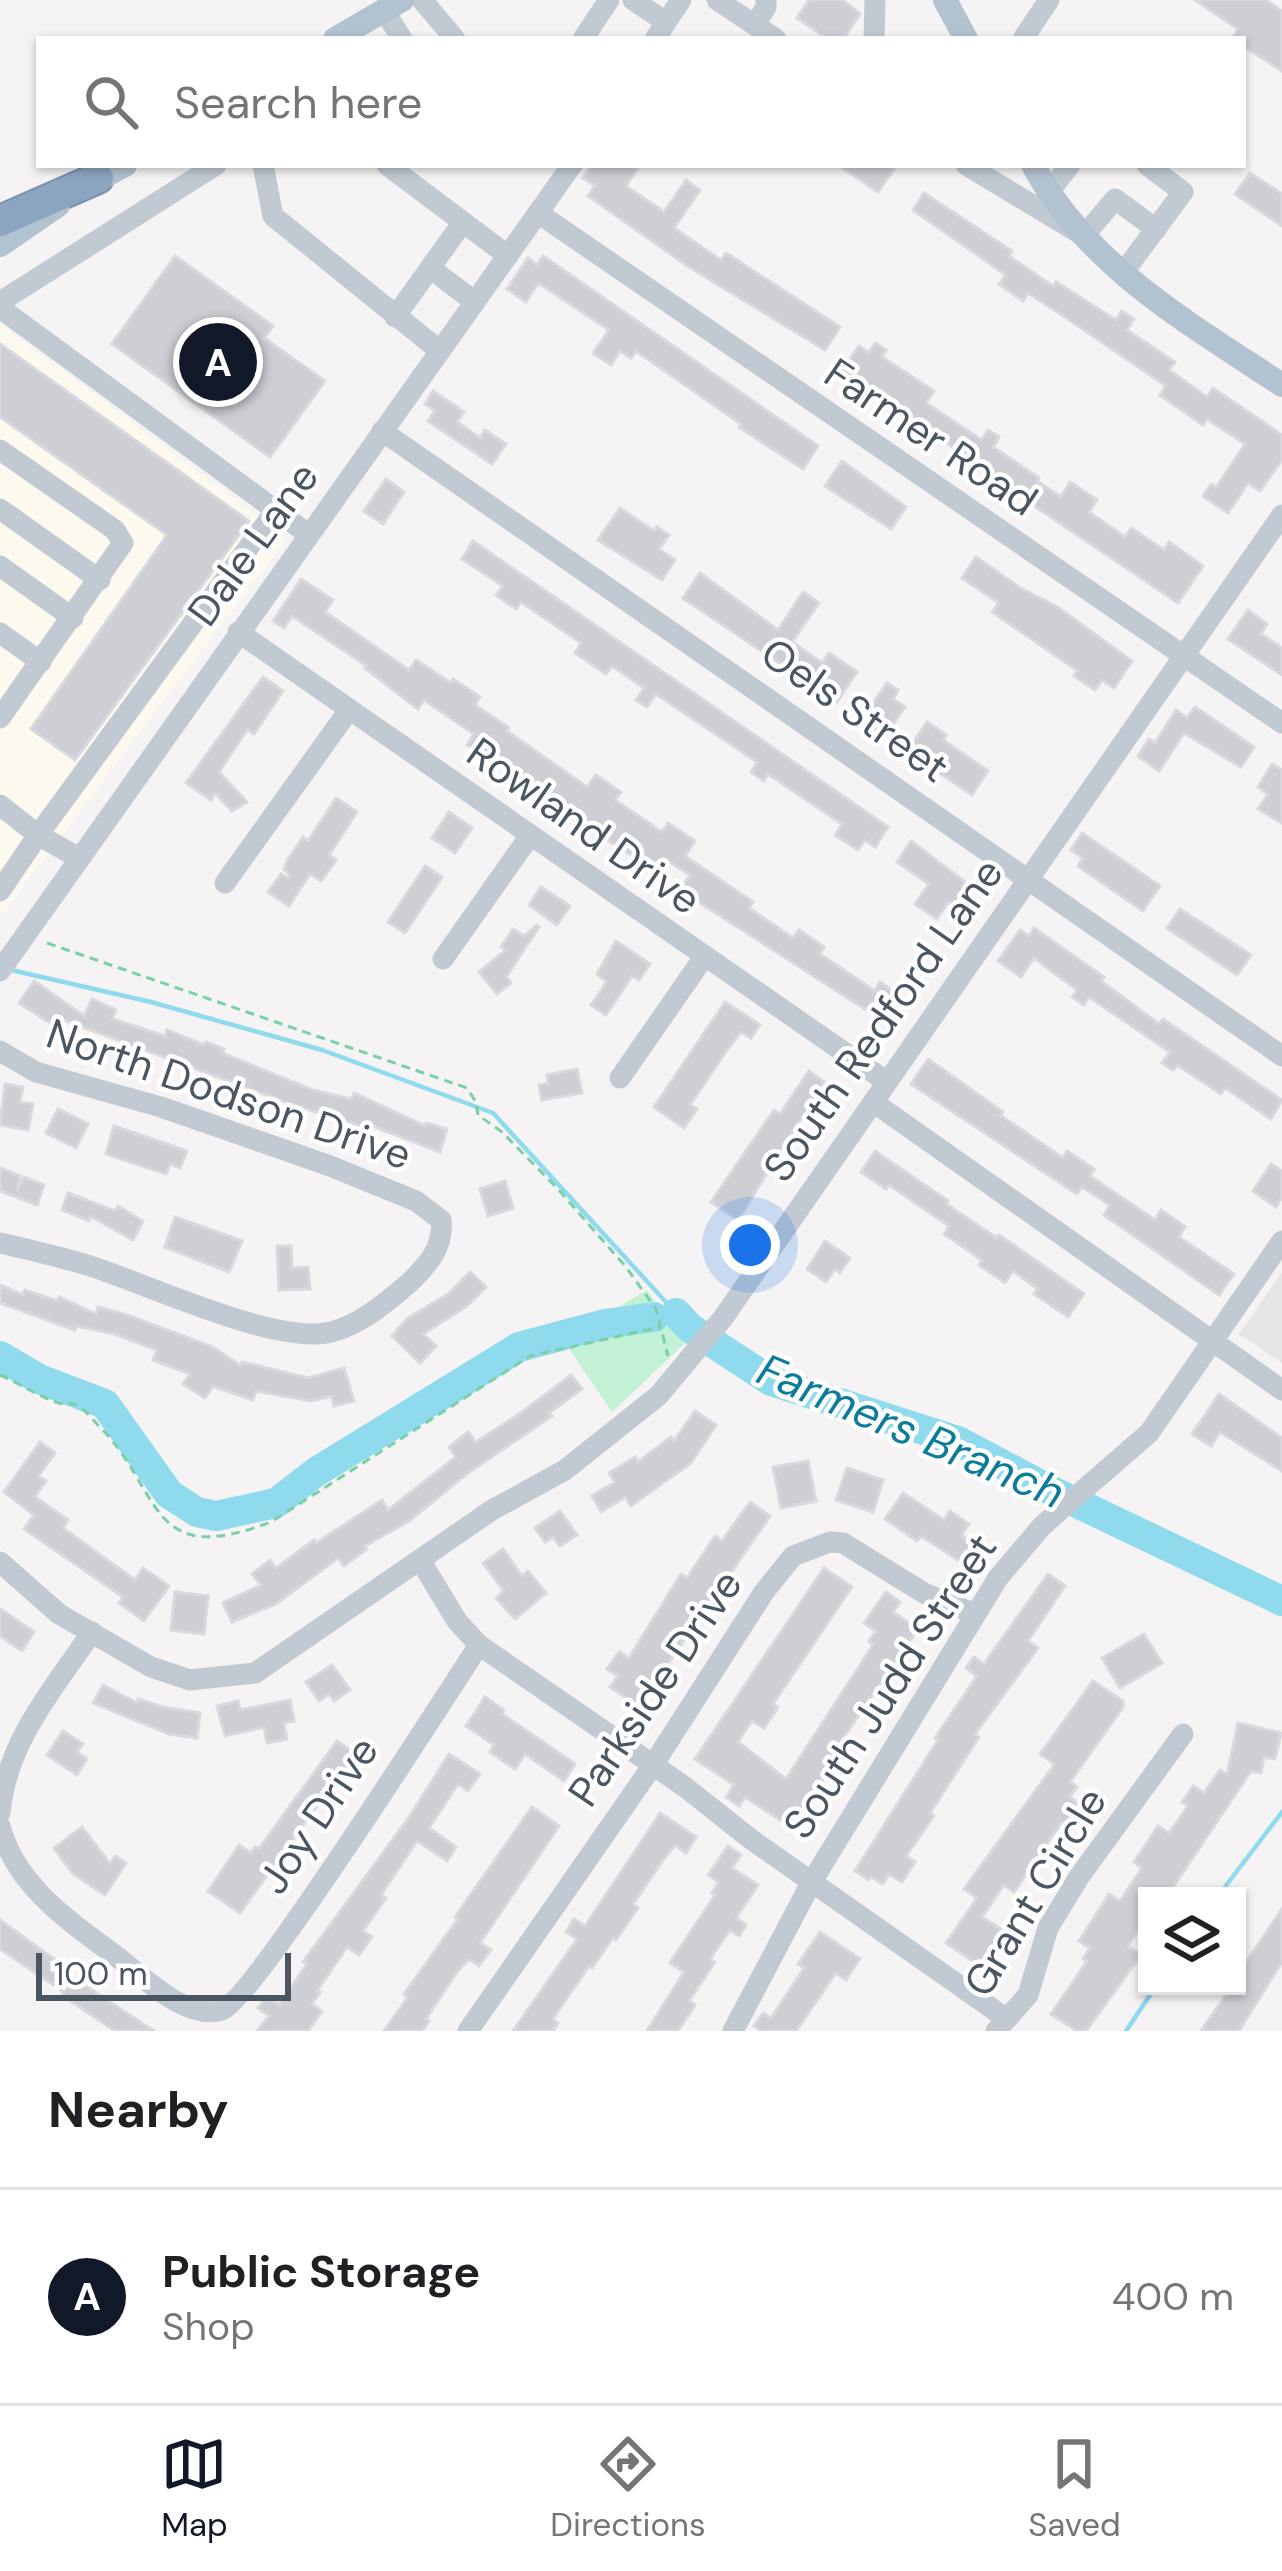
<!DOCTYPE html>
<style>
body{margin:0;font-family:"DM Sans",sans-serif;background:#f6f6f6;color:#202124}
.controls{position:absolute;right:36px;bottom:36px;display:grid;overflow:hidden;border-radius:0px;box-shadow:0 3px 9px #0004}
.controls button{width:108px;height:108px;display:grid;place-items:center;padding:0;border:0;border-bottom:3px solid #e0e0e0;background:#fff;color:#202124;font:60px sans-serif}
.scale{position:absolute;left:36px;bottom:30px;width:255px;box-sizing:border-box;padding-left:12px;border:6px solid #4a5661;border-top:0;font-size:33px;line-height:42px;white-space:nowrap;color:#4a5661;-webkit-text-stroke:9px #fff;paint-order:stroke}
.you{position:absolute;left:750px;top:1245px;width:42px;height:42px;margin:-30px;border:9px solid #fff;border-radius:50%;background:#1a73e8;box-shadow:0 0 0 18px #1a73e833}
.badge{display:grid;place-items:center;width:78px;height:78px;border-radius:50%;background:#111827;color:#fff;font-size:39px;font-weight:700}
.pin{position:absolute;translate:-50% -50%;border:6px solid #fff;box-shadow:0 3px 12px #0006}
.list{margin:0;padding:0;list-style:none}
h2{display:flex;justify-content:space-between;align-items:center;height:156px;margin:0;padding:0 48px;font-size:51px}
h2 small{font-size:39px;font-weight:400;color:#757577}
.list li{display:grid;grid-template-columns:78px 1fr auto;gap:36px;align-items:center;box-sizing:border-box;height:216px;padding:0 48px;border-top:3px solid #e0e0e0}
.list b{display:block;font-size:45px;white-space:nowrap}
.list p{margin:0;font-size:39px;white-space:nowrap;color:#757577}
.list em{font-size:39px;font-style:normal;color:#757577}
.icon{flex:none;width:66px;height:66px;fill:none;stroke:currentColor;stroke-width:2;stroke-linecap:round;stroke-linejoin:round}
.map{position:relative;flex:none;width:1282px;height:2031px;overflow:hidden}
.search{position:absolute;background:#fff;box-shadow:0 3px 9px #0004;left:36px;right:36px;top:36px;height:132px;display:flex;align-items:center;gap:30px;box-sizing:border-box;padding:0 42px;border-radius:0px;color:#757577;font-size:45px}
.sheet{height:372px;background:#fff}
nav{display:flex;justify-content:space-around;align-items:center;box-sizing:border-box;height:168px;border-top:3px solid #e0e0e0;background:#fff;font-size:33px;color:#757577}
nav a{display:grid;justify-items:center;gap:6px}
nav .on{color:#111827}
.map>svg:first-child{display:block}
</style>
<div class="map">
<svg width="1282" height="2031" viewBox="0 0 1282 2031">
<rect width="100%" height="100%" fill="#f5f3f3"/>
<path fill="#fdf9ef" d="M0 324 287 538 0 917Z"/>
<path fill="#e6e4e5" d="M1282 1272V1363L1239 1334Z"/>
<path fill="#c3f1d5" d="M647 1290 685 1343 612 1412 563 1340Z"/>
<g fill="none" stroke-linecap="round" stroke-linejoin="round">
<g stroke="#90daee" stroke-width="4.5">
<path d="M11 970 151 1002 322 1050 493 1113 676 1313"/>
<path d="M662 1315 676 1313"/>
<path d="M1218 1896 1282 1812"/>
<path d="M1126 2031 1156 1986"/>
</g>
<g stroke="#90daee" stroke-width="30">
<path d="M676 1313 690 1328 771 1381 958 1441 1054 1492 1282 1601"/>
<path d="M0 1356 39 1379 105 1404 169 1494 197 1512 216 1516 276 1503 316 1472 519 1347 605 1324 654 1317"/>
</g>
</g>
<g fill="#cdcfd5" stroke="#d7d9de" stroke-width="3">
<path d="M809 0H843L860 14 843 39H828L797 18Z"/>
<path d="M1195 0H1266L1282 11V71L1243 46V39H1232L1238 29Z"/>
<path d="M592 165H640L626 186 664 212 686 180 700 190 674 228 721 260 726 253 840 327 825 350 689 267 588 196 595 186 583 178Z"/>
<path d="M838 165H897L878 192Z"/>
<path d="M1250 173 1282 194V226L1235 194Z"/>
<path d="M924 193 1012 251 1009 256 1054 287 1056 282 1116 320 1122 311 1134 319 1127 330 1175 362 1169 370 1207 397 1213 388 1282 435V460L1260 491 1248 483 1228 513 1203 496 1211 484 1216 487 1245 444 1207 419 1203 425 1160 395 1166 386 1065 317 1028 293 1023 301 999 284 1006 275 913 210Z"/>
<path d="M175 256 273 326 264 338 325 381 270 457 112 344Z"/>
<path d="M543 256 818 446 803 469 739 427 741 424 636 351 631 358 620 351 611 365 593 353 609 330 549 290 538 283 526 302 507 289 528 258 537 265Z"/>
<path d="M875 343 886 350 882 357 934 391 926 403 982 440 988 430 999 437 993 447 1039 478 1037 481 1061 497 1070 482 1097 500 1089 512 1125 537 1131 528 1164 550 1169 542 1203 566 1178 603 1015 493 1017 490 986 469 840 373 859 346 869 353Z"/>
<path d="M0 344 249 521 75 760 31 729 167 535 0 417Z"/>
<path d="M433 391 464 412 457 422 480 438 485 430 506 444 492 464 428 421 435 410 425 404Z"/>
<path d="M842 461 906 507 891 529 825 486Z"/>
<path d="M386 479 404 492 383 524 364 511Z"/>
<path d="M620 508 654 531 657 527 669 535 659 549 675 560 662 580 598 540Z"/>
<path d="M473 541 888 827 875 847 865 840 858 850 835 835 842 824 768 774 764 781 751 772 757 762 656 694 647 707 636 700 644 688 612 666 606 674 575 653 581 643 521 602 516 609 496 595 503 586 462 559Z"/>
<path d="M976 557 1022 589 1056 606 1132 661 1114 688 1102 680 1095 690 1074 676 1078 671 992 612 999 603 962 578Z"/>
<path d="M700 573 778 630 803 592 819 603 792 642 822 663 829 653 857 672 837 702 683 598Z"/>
<path d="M301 579 333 600 325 612 409 670 416 660 451 683 453 679 480 697 475 705 509 728 507 731 587 787 596 775 621 792 615 800 662 832 668 823 695 841 685 856 753 902 749 908 793 938 799 930 824 947 820 954 875 991 880 982 902 997 885 1022 680 890 690 875 664 858 656 871 568 815 571 811 524 779 467 745 474 734 424 700 418 709 365 668 367 666 292 616 284 628 273 621Z"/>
<path d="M1248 610 1267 624 1261 634 1282 648V675L1228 639Z"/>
<path d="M263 677 283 691 254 734 248 729 219 772 247 802 232 811 215 793 211 800 186 783Z"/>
<path d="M887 683 898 690 893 699 905 707 886 735 862 719Z"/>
<path d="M1195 707 1254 747 1241 767 1184 733 1159 771 1138 756 1149 739 1155 743 1176 710 1187 718Z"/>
<path d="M927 722 946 735 943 740 988 771 972 795 907 751Z"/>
<path d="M1272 764 1282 770V823L1258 809 1268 794 1258 787Z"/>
<path d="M336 798 357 812 329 855 336 860 321 881 310 874 289 906 268 892 281 874 287 878 290 875 284 869 288 859 303 837 308 841Z"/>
<path d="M449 812 472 828 455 853 432 838Z"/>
<path d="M1082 833 1160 886 1143 911 1078 866 1083 858 1071 850Z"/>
<path d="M911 841 973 888 959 909 948 902 937 919 915 904 929 884 897 862Z"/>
<path d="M425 866 442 877 405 933 388 922Z"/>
<path d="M541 887 570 906 557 925 529 905Z"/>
<path d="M1180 909 1251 955 1237 975 1167 928Z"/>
<path d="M537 925 539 927 506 977 511 983 497 994 479 972 506 950 501 947 513 929 524 936Z"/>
<path d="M1034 928 1104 977 1101 981 1159 1024 1163 1019 1282 1100 1271 1119 1225 1088 1221 1094 1177 1065 1173 1070 1162 1063 1170 1052 1089 997 1084 1005 1072 997 1077 990 1034 958 1021 977 998 961 1020 930 1029 936Z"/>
<path d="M616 941 650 964 639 980 632 976 606 1015 591 1005 607 982 597 974Z"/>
<path d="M34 981 84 1016 92 999 116 1010 112 1019 165 1036 167 1030 204 1045 206 1042 224 1049 222 1053 313 1090 351 1099 354 1093 425 1126 426 1123 447 1129 440 1152 365 1123 364 1127 291 1104 64 1020 58 1028 19 1003Z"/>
<path d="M725 1002 760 1025 751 1038 741 1032 728 1049 690 1105 697 1109 684 1128 654 1107Z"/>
<path d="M928 1059 1003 1112 1000 1115 1063 1158 1067 1151 1094 1169 1090 1176 1155 1220 1161 1210 1185 1227 1179 1237 1234 1274 1219 1295 1104 1215 1110 1205 1082 1187 1077 1194 911 1084Z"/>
<path d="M577 1069 582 1093 542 1100 539 1085 548 1083 547 1075Z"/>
<path d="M809 1071 824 1082 738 1220 711 1202 774 1110 780 1114Z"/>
<path d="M5 1084 23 1087 20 1102 33 1104 28 1130 0 1125Z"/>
<path d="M58 1109 88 1124 76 1148 46 1133Z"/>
<path d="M114 1126 187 1151 180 1168 170 1164 166 1174 106 1154Z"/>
<path d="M875 1151 948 1201 946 1204 997 1238 999 1235 1084 1294 1068 1317 1034 1294 1038 1289 1013 1271 1005 1283 979 1265 982 1260 944 1234 949 1226 889 1185 886 1189 861 1172Z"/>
<path d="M1271 1164 1282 1171V1197L1276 1207 1253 1191Z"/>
<path d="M0 1168 20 1176 17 1191 24 1177 44 1185 37 1205 0 1191Z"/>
<path d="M505 1181 513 1208 488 1216 480 1189Z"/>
<path d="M68 1193 115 1211 118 1206 143 1221 133 1240 90 1216 89 1221 62 1210Z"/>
<path d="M175 1217 242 1241 229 1272 165 1247Z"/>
<path d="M825 1241 850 1258 840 1273 835 1269 826 1282 807 1269Z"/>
<path d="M277 1246H291L292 1268 308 1267 310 1289 279 1290Z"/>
<path d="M470 1272 486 1287 467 1306 423 1334 436 1346 420 1363 392 1336 408 1318 448 1294Z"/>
<path d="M0 1285 23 1295 25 1290 57 1301 59 1297 96 1314 98 1307 124 1314 213 1347 241 1366 242 1362 308 1378 344 1368 354 1401 334 1406 332 1396 311 1401 256 1391 253 1400 213 1386 205 1398 183 1384 190 1374 153 1360 157 1350 115 1334 76 1326 75 1330 0 1303Z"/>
<path d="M571 1375 582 1389 549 1413 552 1416 468 1473 409 1521 365 1546 367 1549 344 1566 338 1558 276 1604 232 1622 223 1603 261 1585 252 1574 270 1560 276 1568 314 1540 316 1543 382 1500 388 1510 456 1457 449 1447 468 1432 476 1442 521 1413Z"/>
<path d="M1219 1394 1282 1438V1471L1220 1432 1211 1446 1192 1434Z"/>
<path d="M695 1411 716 1425 691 1463 631 1506 625 1497 601 1512 592 1496 615 1482 609 1473 635 1457 638 1462 671 1437 674 1441Z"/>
<path d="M40 1442 55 1453 38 1476 46 1481 35 1497 68 1520 63 1528 135 1580 143 1568 169 1586 144 1621 119 1603 123 1597 24 1529 34 1515 4 1492Z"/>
<path d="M808 1461 816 1501 781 1508 773 1467Z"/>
<path d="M847 1468 883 1480 873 1512 836 1500Z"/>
<path d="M903 1493 944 1520 950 1511 969 1524 961 1535 974 1543 961 1562 921 1536 917 1541 885 1519Z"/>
<path d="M750 1502 770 1516 639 1706 610 1687 618 1676 607 1669 619 1652 629 1658 681 1574 687 1578 715 1536 722 1541Z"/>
<path d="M560 1511 577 1535 560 1546 553 1537 545 1542 535 1528Z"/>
<path d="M503 1549 522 1576 528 1571 546 1593 515 1619 496 1598 504 1591 483 1563Z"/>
<path d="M824 1568 852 1587 773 1704 778 1707 764 1728 752 1721 738 1742 786 1779 873 1645 869 1641 876 1631 864 1623 886 1592 900 1602 893 1612 918 1629 834 1751 839 1754 792 1828 745 1797 739 1806 726 1797 734 1785 695 1759Z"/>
<path d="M1048 1574 1065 1586 1028 1641 1038 1648 975 1734 979 1737 930 1813 934 1816 906 1856 915 1862 902 1882 889 1874 883 1884 871 1877 869 1880 855 1871 938 1740 935 1738 977 1676 966 1668 974 1657 984 1664Z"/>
<path d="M175 1592 208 1596 204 1634 171 1630Z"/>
<path d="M0 1609 34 1632 22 1651 0 1636Z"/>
<path d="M1144 1634 1162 1663 1120 1688 1102 1658Z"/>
<path d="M332 1665 350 1690 334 1701 329 1694 319 1701 306 1682Z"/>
<path d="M1093 1681 1123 1701V1707L1070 1782 1077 1787 1070 1797 1079 1804 1065 1825 1061 1823 1014 1892 1004 1885 982 1917 1005 1932 982 1967 946 1943 977 1898 964 1889 1055 1764 1040 1754Z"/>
<path d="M103 1685 137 1703 138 1699 162 1707 200 1713 197 1738 169 1734 93 1703Z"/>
<path d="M485 1697 504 1710 502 1714 575 1764 564 1781 525 1754 515 1769 490 1752 494 1745 466 1726Z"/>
<path d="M290 1700 294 1721 284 1723 287 1739 267 1743 264 1727 225 1736 217 1706 238 1701 240 1710Z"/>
<path d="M1238 1723 1281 1733 1275 1759 1264 1757 1261 1773 1251 1771 1167 1896H1147V1918L1128 1946 1141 1955 1086 2031H1077L1051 2014 1087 1961 1083 1959 1090 1948 1079 1941 1109 1894 1120 1901 1142 1868 1134 1862 1158 1826 1169 1833 1188 1806 1182 1802 1193 1786 1204 1793 1220 1770 1227 1775Z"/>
<path d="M63 1731 83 1744 77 1752 87 1759 77 1775 47 1755Z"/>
<path d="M337 1741 359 1756 342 1781 337 1778 240 1913 208 1891 239 1845 251 1853 255 1847 259 1849Z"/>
<path d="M449 1754 480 1774 468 1791 458 1784 429 1828 456 1847 447 1861 417 1841 381 1895 386 1898 363 1931 372 1937 359 1955 347 1947 317 1991 320 1992 312 2004 322 2011 308 2031H257L269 2016 258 2008 267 1996 279 2005 307 1964 303 1962 408 1819Z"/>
<path d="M532 1807 559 1826 480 1943 491 1950 479 1966 469 1959 457 1972 426 2019 429 2021 422 2031H384L408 1997 404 1994 458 1919 455 1917Z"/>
<path d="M660 1813 696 1837 686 1853 675 1845 664 1859 633 1904 638 1908 616 1940 613 1938 592 1968 589 1966 553 2019 558 2023 553 2031H513L577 1939 566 1932 574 1919 585 1926Z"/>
<path d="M82 1827 110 1864 115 1856 126 1863 105 1895 73 1874 54 1848Z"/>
<path d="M728 1846 741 1855 732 1868 758 1885 736 1918 746 1925 739 1936 730 1930 710 1959 715 1962 689 2001 695 2005 678 2031H647L684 1972 670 1963 715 1895 712 1893 719 1882 708 1875Z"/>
<path d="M1282 1909V1962L1247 2018 1239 2031H1201L1232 1986H1237V1957L1246 1962Z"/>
<path d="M0 1920 68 1969 66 1973 154 2031H115L62 1995 64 1992 0 1949Z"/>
<path d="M820 1932 860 1959 846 1980 836 1973 796 2031H762L754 2026 763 2013 771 2018 804 1968 798 1964Z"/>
</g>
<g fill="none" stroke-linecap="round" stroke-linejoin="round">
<defs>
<path id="highway" d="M0 221 98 178"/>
</defs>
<use href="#highway" stroke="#7690ad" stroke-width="34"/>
<g stroke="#7ad0a6" stroke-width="3" stroke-dasharray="9 6" stroke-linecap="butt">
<path d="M47 943 467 1088 476 1102 478 1115 502 1132 557 1188 626 1267 656 1309 668 1356"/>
<path d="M0 1375C19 1383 39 1397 59 1403 67 1405 68 1401 77 1405 84 1409 92 1418 97 1424 165 1491 145 1570 271 1522L530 1356 660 1327"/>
</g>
<g stroke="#c1cad2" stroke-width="21">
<path d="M422 0 455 39"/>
<path d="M633 0 666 22"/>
<path d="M717 0 776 39"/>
<path d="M385 12 402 39"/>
<path d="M755 25 766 7V0"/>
<path d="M583 39 609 0"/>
<path d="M655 39 681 0"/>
<path d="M874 39 875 0"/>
<path d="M1023 39 1049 0"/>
<path d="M263 165 273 216 440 351"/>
<path d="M387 165 463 222 395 317"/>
<path d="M966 165 1084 236 1115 199 1156 229"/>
<path d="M1048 193 1070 165"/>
<path d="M538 213 1282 723"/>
<path d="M463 222 508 256"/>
<path d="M430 268 475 302"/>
<path d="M1123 273 1183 192 1147 165"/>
<path d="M0 302 216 165"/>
<path d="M0 308 308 534"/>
<path d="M382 431 1282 1056"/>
<path d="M0 450 115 530 123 543 0 718"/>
<path d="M0 509 100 580"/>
<path d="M0 566 73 618"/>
<path d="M238 632 887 1082"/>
<path d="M0 633 41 662"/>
<path d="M0 805 38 835 276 510"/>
<path d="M225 883 349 710"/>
<path d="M0 891 38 835 79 858"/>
<path d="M443 959 529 837"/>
<path d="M0 971 572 165"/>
<path d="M0 1051 36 1072 161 1107 330 1166 416 1201 441 1220C444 1247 428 1265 409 1283 387 1302 360 1325 331 1332 277 1346 145 1283 90 1266 61 1257 30 1250 0 1243"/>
<path d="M620 1078 704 957"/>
<path d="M873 1102 1282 1390"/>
<path d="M420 1560 457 1621 479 1645 685 1787 752 1840 1007 2019"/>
<path d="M0 1562 59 1614 151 1667 190 1680 255 1673 492 1510 565 1470 659 1395 723 1318 1282 515"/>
<path d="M0 1813C6 1743 53 1689 92 1632"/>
<path d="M0 1826C15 1884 66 1919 112 1953 140 1973 185 2022 222 2010 252 2000 447 1694 479 1645"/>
<path d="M468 2031 653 1765 764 1592 793 1556 830 1542 843 1543 924 1593 975 1614"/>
<path d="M733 2031 811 1883 998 1578 1042 1526 1149 1433 1282 1241"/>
<path d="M996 2031 1028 1995 1048 1928 1079 1877 1183 1734"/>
</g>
<g stroke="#b3c2d1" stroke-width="24">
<path d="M945 0 966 39"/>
<path d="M335 39 402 0"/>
<path d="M1033 165C1086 265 1190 324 1282 385"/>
<path d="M86 186 125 165"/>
<path d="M0 245 58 205"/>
</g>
<use href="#highway" stroke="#8ba5c1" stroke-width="30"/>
</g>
<g text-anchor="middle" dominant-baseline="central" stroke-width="9" stroke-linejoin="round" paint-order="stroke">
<g font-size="42" fill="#4a5661" stroke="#fff">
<text transform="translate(931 437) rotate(34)">Farmer Road</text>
<text transform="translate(253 544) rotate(-54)">Dale Lane</text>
<text transform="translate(855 710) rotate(35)">Oels Street</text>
<text transform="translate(584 826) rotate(35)">Rowland Drive</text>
<text transform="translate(883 1020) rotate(-55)">South Redford Lane</text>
<text transform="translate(229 1094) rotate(19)">North Dodson Drive</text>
<text transform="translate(890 1686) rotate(-57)">South Judd Street</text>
<text transform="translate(655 1688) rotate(-56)">Parkside Drive</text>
<text transform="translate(318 1815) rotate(-56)">Joy Drive</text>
<text transform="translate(1035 1892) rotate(-59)">Grant Circle</text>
</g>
<g font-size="45" font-style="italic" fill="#0c7c9b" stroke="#fff">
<text transform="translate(911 1431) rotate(23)">Farmers Branch</text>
</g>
</g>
</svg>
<div class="controls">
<button><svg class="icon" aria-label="layers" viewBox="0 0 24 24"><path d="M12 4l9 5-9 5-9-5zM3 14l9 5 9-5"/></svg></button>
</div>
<div class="scale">100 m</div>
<div class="you"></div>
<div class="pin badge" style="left:218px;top:362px">A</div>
<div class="search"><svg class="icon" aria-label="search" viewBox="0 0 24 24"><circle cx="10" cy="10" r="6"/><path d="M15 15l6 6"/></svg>Search here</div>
</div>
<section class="sheet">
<h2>Nearby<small></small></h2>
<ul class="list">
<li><span class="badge">A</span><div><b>Public Storage</b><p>Shop</p></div><em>400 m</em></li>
</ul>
</section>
<nav>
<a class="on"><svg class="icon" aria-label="map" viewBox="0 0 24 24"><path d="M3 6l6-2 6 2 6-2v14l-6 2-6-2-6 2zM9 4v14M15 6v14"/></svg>Map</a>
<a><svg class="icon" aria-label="directions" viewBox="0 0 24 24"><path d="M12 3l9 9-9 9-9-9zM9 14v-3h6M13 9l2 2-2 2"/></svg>Directions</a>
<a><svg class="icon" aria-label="saved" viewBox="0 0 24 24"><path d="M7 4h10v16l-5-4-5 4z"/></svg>Saved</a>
</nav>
